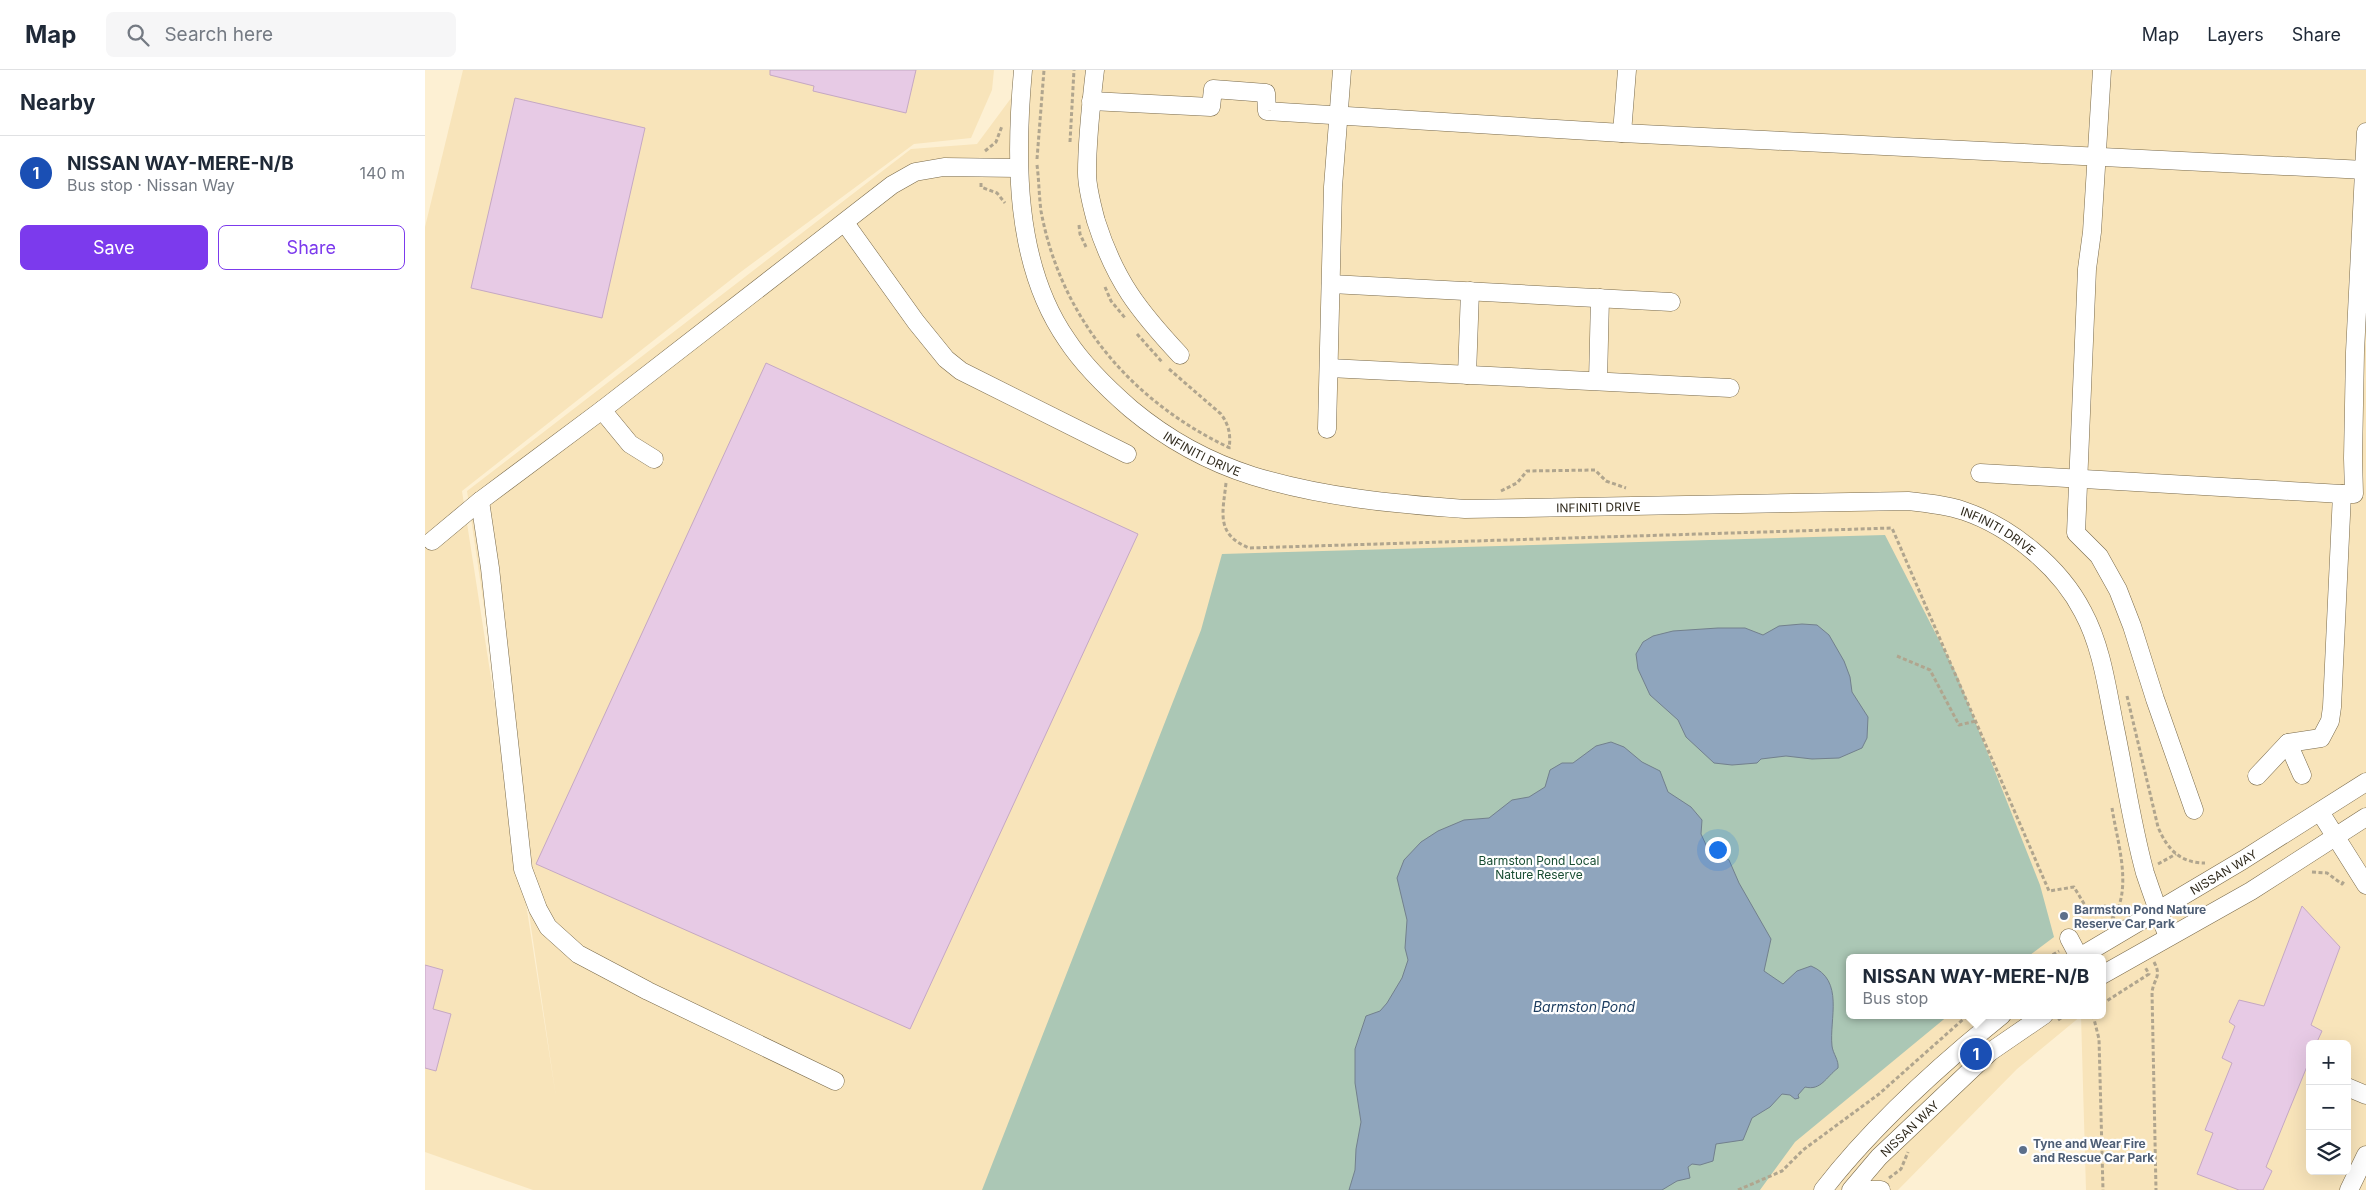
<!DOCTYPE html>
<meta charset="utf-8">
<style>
body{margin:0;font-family:Inter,sans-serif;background:#f6f6f7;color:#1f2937}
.controls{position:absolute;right:15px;bottom:15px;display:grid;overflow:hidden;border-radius:8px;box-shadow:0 5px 20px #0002}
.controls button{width:45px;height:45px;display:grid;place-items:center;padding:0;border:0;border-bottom:1px solid #e0e1e3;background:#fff;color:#1f2937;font:25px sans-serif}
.you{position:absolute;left:1292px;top:779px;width:18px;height:18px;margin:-12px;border:4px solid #fff;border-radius:50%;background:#1a73e8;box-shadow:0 0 0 8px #1a73e833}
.badge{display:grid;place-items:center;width:32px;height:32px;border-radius:50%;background:#7c3aed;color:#fff;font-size:16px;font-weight:700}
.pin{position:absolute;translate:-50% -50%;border:2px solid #fff;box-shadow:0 1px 5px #0006}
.popup{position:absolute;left:1421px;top:884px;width:260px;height:65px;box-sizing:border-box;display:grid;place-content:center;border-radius:8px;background:#fff;filter:drop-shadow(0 1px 4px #0005);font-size:16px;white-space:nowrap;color:#747a83}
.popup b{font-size:19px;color:#1f2937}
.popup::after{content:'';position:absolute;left:50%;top:100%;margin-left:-10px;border:10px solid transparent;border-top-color:#fff}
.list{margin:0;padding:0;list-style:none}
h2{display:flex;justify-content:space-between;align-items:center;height:65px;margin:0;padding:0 20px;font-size:21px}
h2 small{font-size:16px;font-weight:400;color:#747a83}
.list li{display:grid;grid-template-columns:32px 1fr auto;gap:15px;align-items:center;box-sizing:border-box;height:75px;padding:0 20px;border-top:1px solid #e0e1e3}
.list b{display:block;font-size:19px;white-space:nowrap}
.list p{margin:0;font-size:16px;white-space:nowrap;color:#747a83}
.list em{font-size:16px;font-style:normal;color:#747a83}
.actions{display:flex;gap:10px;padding:15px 20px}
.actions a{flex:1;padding:11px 0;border:1px solid #7c3aed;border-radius:8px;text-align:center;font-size:18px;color:#7c3aed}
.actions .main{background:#7c3aed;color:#fff}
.icon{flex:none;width:28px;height:28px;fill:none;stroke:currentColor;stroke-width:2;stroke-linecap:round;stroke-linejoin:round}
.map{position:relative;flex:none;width:1941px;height:1120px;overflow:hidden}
header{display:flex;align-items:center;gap:30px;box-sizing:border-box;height:70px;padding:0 25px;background:#fff;border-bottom:1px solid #e0e1e3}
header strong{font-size:24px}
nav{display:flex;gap:28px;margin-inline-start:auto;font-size:18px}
.search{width:350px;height:45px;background:#f6f6f7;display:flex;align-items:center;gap:12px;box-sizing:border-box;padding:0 18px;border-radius:8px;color:#747a83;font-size:19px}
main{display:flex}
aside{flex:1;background:#fff}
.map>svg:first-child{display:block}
</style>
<header>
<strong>Map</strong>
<div class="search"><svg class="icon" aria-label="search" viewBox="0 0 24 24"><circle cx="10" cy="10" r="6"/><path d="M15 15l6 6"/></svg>Search here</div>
<nav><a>Map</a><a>Layers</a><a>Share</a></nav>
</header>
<main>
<aside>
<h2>Nearby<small></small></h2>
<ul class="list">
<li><span class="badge" style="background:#1a4fb4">1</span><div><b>NISSAN WAY-MERE-N/B</b><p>Bus stop · Nissan Way</p></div><em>140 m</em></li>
</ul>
<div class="actions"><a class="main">Save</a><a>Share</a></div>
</aside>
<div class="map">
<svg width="1941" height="1120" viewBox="0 0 1941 1120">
<rect width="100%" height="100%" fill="#fdf0d3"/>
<path fill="#f8e4ba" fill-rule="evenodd" d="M38 0H569L567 20 546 68 489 74 317 201 37 421 131 1027 42 421 486 79 552 74 607 0H1941V1120H1661L1656 946 1592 999 1473 1120H108L0 1082V157ZM1425 888H1677V945H1425ZM1885 974H1922V1101H1885Z"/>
<path fill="#abc7b5" d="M1460 465 1531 603 1615 815 1629 867 1601 888H1425V945H1524L1370 1072 1335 1120H557L776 560 797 484Z"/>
<g fill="#8fa5bd" stroke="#72808d">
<path d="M1377 554 1392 555 1404 565 1419 591 1425 607 1427 622 1443 647 1442 668 1437 678 1414 688 1387 689 1361 686 1336 689 1332 693 1307 695 1289 693 1261 667 1253 650 1225 625 1213 599 1211 584 1218 572 1228 566 1248 561 1293 558H1320L1338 565 1354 556Z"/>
<path d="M1186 672 1199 677 1217 692 1235 701 1243 722 1266 737 1277 750 1276 764 1282 777 1304 790 1314 813 1346 869 1339 901 1358 914 1372 901 1386 896C1420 910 1404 949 1407 976 1408 984 1414 990 1413 998 1401 1007 1396 1021 1380 1017L1373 1025 1374 1028 1370 1029 1365 1025 1357 1024 1345 1037 1327 1048 1318 1070 1291 1074 1288 1091 1275 1095 1267 1094 1263 1097 1265 1108 1252 1111 1237 1120H924L930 1100 931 1079 936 1052 930 1013V979L941 946 955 941 962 933 977 908 983 890 980 878 982 850 972 808 979 790 996 772 1013 761 1039 750 1064 748 1087 730 1104 727 1120 717 1125 700 1137 693H1148L1171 676Z"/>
</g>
<g fill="#e7cae5" stroke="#c5a8c3">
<path d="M345 0H491L481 43 388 21 389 16 345 5Z"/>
<path d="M90 28 220 58 177 248 46 218Z"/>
<path d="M341 293 713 464 485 959 111 794Z"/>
<path d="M1877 836 1915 877 1886 955 1897 961 1891 974H1885V989L1841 1097 1847 1101 1838 1120H1814L1772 1104 1788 1063 1780 1060 1807 993 1797 988 1810 956 1804 952 1814 930 1839 936Z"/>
<path d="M0 895 18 900 8 939 26 944 11 1001 0 998Z"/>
</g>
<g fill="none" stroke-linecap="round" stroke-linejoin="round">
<defs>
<g id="minor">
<path id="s1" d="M598 0C590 88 589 194 642 270 659 296 683 319 706 339 742 369 784 392 828 406 897 427 968 434 1040 439L1483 431C1502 433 1521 435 1539 441 1586 457 1635 497 1658 542 1677 577 1682 619 1690 658 1700 706 1707 756 1720 803 1727 824 1735 846 1743 867"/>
<path d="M670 0C666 34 662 69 662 103 662 118 667 136 671 151 690 211 714 241 755 285"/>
<path d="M1677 0 1667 162 1662 199 1651 463 1674 486 1693 520 1707 556 1730 629 1769 740"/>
<path d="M666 31 786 37 788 19 841 23 842 41 1197 63 1940 100"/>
<path d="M1197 63 1202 0"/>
<path d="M420 153 491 252 521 289 536 301 702 384"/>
<path d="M906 214 1246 232"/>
<path d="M904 298 1305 318"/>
<path d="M1042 305 1045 221"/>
<path d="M1173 311 1175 228"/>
<path d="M177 340 205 374 229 389"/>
<path d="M902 359 908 117 917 0"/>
<path d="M1555 403 1917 424 1907 637 1905 651 1896 668 1863 673 1877 705"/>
<path d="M1917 424H1929L1928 388 1930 282 1941 62"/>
<path d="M55 431 65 498 98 799 113 839 123 857 153 884 223 921 410 1011"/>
<path d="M7 471 55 431 177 340 467 115 490 102 519 97 593 98"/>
<path d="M1832 706 1863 673"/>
<path d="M1895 742 1941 815"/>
<path d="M1644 868 1654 887"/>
<path id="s2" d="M1653 888 1818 790 1941 712"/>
<path d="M1677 905 1826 821 1941 747"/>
<path d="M1922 1017 1941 1025"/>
<path d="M1398 1120C1446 1058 1516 994 1577 945"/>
<path id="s3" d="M1426 1120 1454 1087 1565 982 1619 945"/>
<path d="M1442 1120H1456"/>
<path d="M1924 1120 1941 1085"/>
</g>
</defs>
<use href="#minor" stroke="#78694a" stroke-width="19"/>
<g stroke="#b0a58e" stroke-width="3" stroke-dasharray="4 2.5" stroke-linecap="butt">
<path d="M645 72 649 0"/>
<path d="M560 81 571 72 577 56"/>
<path d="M612 89 619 0"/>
<path d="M612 95C614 110 614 126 616 141 636 249 707 332 805 378"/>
<path d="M556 113V117L572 123 580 133"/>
<path d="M654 155 655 164 661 177"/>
<path d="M680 217 686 231 701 249"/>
<path d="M712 264 738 293"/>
<path d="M744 299 796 344C804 355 806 365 804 379"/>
<path d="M801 413C798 442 790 464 824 478L1467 458 1624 821 1649 817 1661 837 1669 838 1680 836 1688 848"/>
<path d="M1076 421 1092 413 1102 401 1170 400 1181 411 1201 418"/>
<path d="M1472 586 1505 600 1534 655 1551 651"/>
<path d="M1702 626 1733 757C1742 779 1755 793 1780 793"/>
<path d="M1687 738C1692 771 1708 818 1688 848"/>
<path d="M1733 794 1751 784"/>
<path d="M1887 802 1902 803 1917 814 1920 810"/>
<path d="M1622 888 1634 881"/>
<path d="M1729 892C1737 907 1729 908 1727 922L1731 1120"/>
<path d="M1677 934 1724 904 1720 897"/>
<path d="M1668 945 1674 969 1678 1120"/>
<path d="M1633 950 1640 945"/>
<path d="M1464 1108 1476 1099 1483 1082"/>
<path d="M1313 1120 1357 1101 1378 1080 1454 1024 1543 945"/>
</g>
<use href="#minor" stroke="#fff" stroke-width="18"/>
</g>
<g fill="#5c6f8a" stroke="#fefefe" stroke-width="2">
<circle cx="1639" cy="846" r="5"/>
<circle cx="1598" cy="1080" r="5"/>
</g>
<g text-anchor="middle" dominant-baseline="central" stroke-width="4.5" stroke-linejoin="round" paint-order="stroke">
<g font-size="12" fill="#2f291c" stroke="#fefefe">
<text stroke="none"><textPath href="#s1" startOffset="458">INFINITI DRIVE</textPath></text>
<text stroke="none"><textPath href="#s1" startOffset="862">INFINITI DRIVE</textPath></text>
<text stroke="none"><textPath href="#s1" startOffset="1268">INFINITI DRIVE</textPath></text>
<text stroke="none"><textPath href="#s2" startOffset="169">NISSAN WAY</textPath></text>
<text stroke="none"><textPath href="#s3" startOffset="85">NISSAN WAY</textPath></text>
</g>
<g font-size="12" fill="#174c31" stroke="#fefefe">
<text x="1114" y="790">Barmston Pond Local<tspan x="1114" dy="14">Nature Reserve</tspan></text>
</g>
<g font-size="12" font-weight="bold" fill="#4e5e75" stroke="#fefefe" text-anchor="start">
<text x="1649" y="839">Barmston Pond Nature<tspan x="1649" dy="14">Reserve Car Park</tspan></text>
<text x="1608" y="1073">Tyne and Wear Fire<tspan x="1608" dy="14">and Rescue Car Park</tspan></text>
</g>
<g font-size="14" font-style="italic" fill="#1b3c5f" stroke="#fefefe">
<text x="1159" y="936">Barmston Pond</text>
</g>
</g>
</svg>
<div class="controls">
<button>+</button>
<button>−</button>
<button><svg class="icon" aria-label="layers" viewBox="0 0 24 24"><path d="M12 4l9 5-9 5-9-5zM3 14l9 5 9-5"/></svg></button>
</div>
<div class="you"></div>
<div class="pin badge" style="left:1551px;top:984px;background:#1a4fb4">1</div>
<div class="popup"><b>NISSAN WAY-MERE-N/B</b>Bus stop</div>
</div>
</main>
